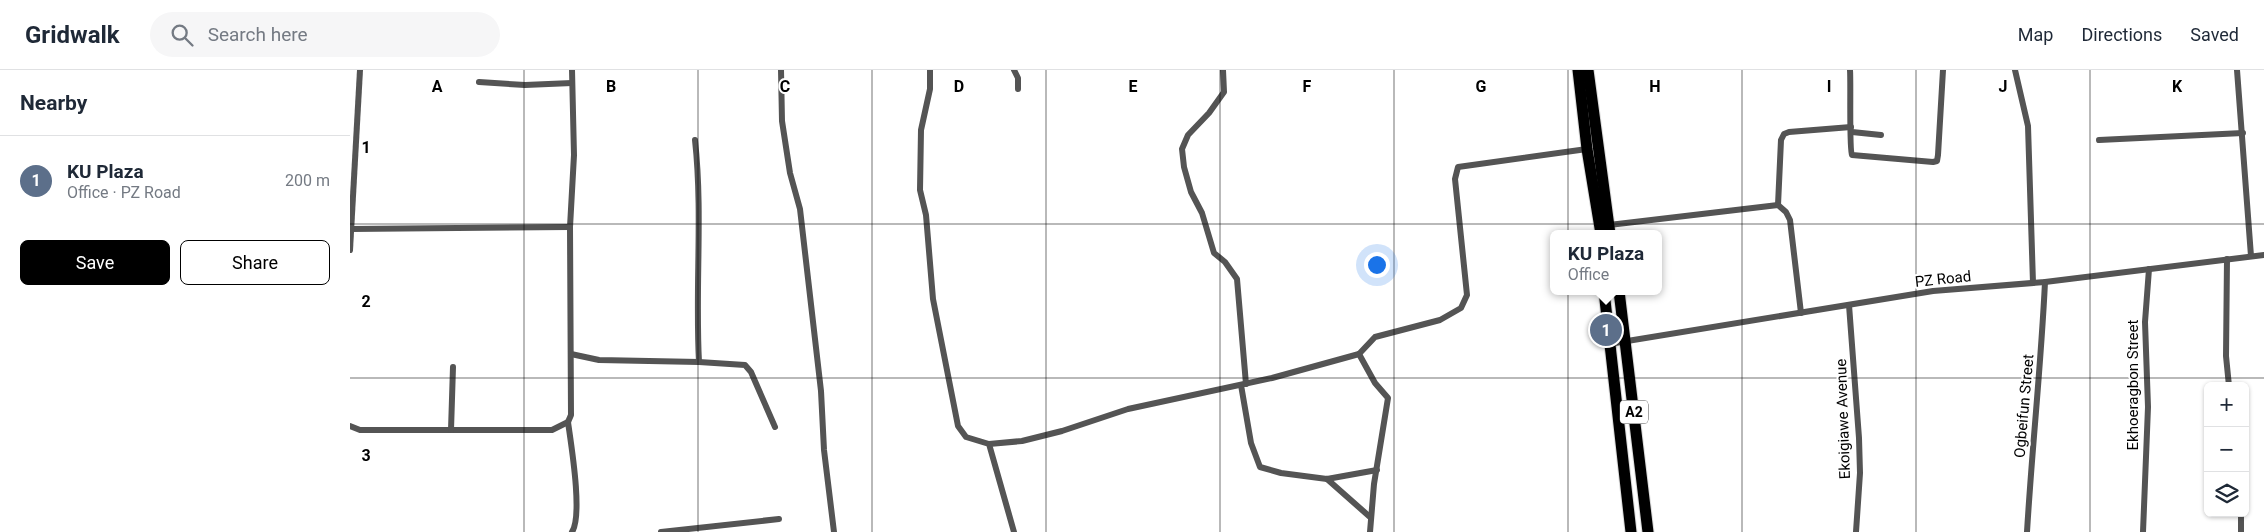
<!DOCTYPE html>
<meta charset="utf-8">
<style>
body{margin:0;font-family:Roboto,sans-serif;background:#f6f6f7;color:#1f2937}
.controls{position:absolute;right:15px;bottom:15px;display:grid;overflow:hidden;border-radius:8px;box-shadow:0 1px 4px #0004}
.controls button{width:45px;height:45px;display:grid;place-items:center;padding:0;border:0;border-bottom:1px solid #e0e1e3;background:#fff;color:#1f2937;font:25px sans-serif}
.you{position:absolute;left:1026px;top:194px;width:18px;height:18px;margin:-12px;border:4px solid #fff;border-radius:50%;background:#1a73e8;box-shadow:0 0 0 8px #1a73e833}
.badge{display:grid;place-items:center;width:32px;height:32px;border-radius:50%;background:#000;color:#fff;font-size:16px;font-weight:700}
.pin{position:absolute;translate:-50% -50%;border:2px solid #fff;box-shadow:0 1px 5px #0006}
.popup{position:absolute;left:1200px;top:160px;width:112px;height:65px;box-sizing:border-box;display:grid;place-content:center;border-radius:8px;background:#fff;filter:drop-shadow(0 1px 4px #0005);font-size:16px;white-space:nowrap;color:#747a83}
.popup b{font-size:19px;color:#1f2937}
.popup::after{content:'';position:absolute;left:50%;top:100%;margin-left:-10px;border:10px solid transparent;border-top-color:#fff}
.list{margin:0;padding:0;list-style:none}
h2{display:flex;justify-content:space-between;align-items:center;height:65px;margin:0;padding:0 20px;font-size:21px}
h2 small{font-size:16px;font-weight:400;color:#747a83}
.list li{display:grid;grid-template-columns:32px 1fr auto;gap:15px;align-items:center;box-sizing:border-box;height:90px;padding:0 20px;border-top:1px solid #e0e1e3}
.list b{display:block;font-size:19px;white-space:nowrap}
.list p{margin:0;font-size:16px;white-space:nowrap;color:#747a83}
.list em{font-size:16px;font-style:normal;color:#747a83}
.actions{display:flex;gap:10px;padding:15px 20px}
.actions a{flex:1;padding:11px 0;border:1px solid #000;border-radius:8px;text-align:center;font-size:18px;color:#000}
.actions .main{background:#000;color:#fff}
.icon{flex:none;width:28px;height:28px;fill:none;stroke:currentColor;stroke-width:2;stroke-linecap:round;stroke-linejoin:round}
.map{position:relative;flex:none;width:1914px;height:462px;overflow:hidden}
header{display:flex;align-items:center;gap:30px;box-sizing:border-box;height:70px;padding:0 25px;background:#fff;border-bottom:1px solid #e0e1e3}
header strong{font-size:24px}
nav{display:flex;gap:28px;margin-inline-start:auto;font-size:18px}
.search{width:350px;height:45px;background:#f6f6f7;display:flex;align-items:center;gap:12px;box-sizing:border-box;padding:0 18px;border-radius:28px;color:#747a83;font-size:19px}
main{display:flex}
aside{flex:1;background:#fff}
.map>svg:first-child{display:block}
</style>
<header>
<strong>Gridwalk</strong>
<div class="search"><svg class="icon" aria-label="search" viewBox="0 0 24 24"><circle cx="10" cy="10" r="6"/><path d="M15 15l6 6"/></svg>Search here</div>
<nav><a>Map</a><a>Directions</a><a>Saved</a></nav>
</header>
<main>
<aside>
<h2>Nearby<small></small></h2>
<ul class="list">
<li><span class="badge" style="background:#5c6f8a">1</span><div><b>KU Plaza</b><p>Office · PZ Road</p></div><em>200 m</em></li>
</ul>
<div class="actions"><a class="main">Save</a><a>Share</a></div>
</aside>
<div class="map">
<svg width="1914" height="462" viewBox="0 0 1914 462">
<rect width="100%" height="100%" fill="#fff"/>
<g fill="none" stroke-linecap="round" stroke-linejoin="round">
<defs>
<g id="trunk">
<path d="M1228 0 1237 79 1251 164"/>
<path d="M1238 0 1260 164"/>
<path d="M1254 221 1281 462"/>
<path d="M1269 221 1298 462"/>
</g>
</defs>
<use href="#trunk" stroke="#dbdbdb" stroke-width="13"/>
<g stroke="#545454" stroke-width="6">
<path d="M431 0 432 51 440 103 450 139 471 321 474 380 484 462"/>
<path d="M580 0V19L571 60 570 120 576 145 583 229 608 356 616 367 639 374 664 462"/>
<path d="M664 0 668 8V19"/>
<path d="M873 0 874 22 859 43 838 65 832 79 834 97 841 122 852 143 864 183 875 192 887 209 896 314"/>
<path d="M1500 0C1501 12 1499 80 1502 85L1583 92 1587 91 1588 85 1593 0"/>
<path d="M1665 0 1678 56 1683 213"/>
<path d="M1887 0 1901 186"/>
<path d="M129 12 175 15 222 13"/>
<path d="M1502 62 1531 65"/>
<path d="M1749 70 1893 63"/>
<path d="M1428 135 1431 70 1434 64 1439 62 1501 57"/>
<path d="M1259 155 1428 135 1436 142 1440 150 1451 243"/>
<path d="M1 159 220 157"/>
<path d="M0 180 10 0"/>
<path d="M1877 189 1876 286 1879 316"/>
<path d="M1499 235 1509 368 1510 403 1506 462"/>
<path d="M1259 274 1583 221 1695 212 1914 185"/>
<path d="M221 284 249 290 349 292C345 218 353 143 345 70"/>
<path d="M1009 284 1025 313 1038 328 1024 414 1020 462"/>
<path d="M349 292 395 295 401 302 425 357"/>
<path d="M891 315 901 373 910 397 931 403 977 409 1027 400"/>
<path d="M218 352C221 374 233 445 222 462"/>
<path d="M0 356 10 360H202L218 352 221 345 220 157 224 85 222 0"/>
<path d="M101 360 103 297"/>
<path d="M639 374 672 371 712 361 778 339 922 308 1009 284 1025 267 1090 250 1111 238 1117 225 1105 109 1108 97 1237 79"/>
<path d="M977 409 1020 447"/>
<path d="M1891 443V462"/>
<path d="M311 462 429 449"/>
<path d="M1677 462C1682 378 1691 296 1695 212"/>
<path d="M1793 462 1798 337 1795 252 1799 199"/>
</g>
<use href="#trunk" stroke="#000" stroke-width="11"/>
</g>
<path fill="none" stroke="#000" stroke-width="1" stroke-opacity="0.55" d="M174 0V462M348 0V462M522 0V462M696 0V462M870 0V462M1044 0V462M1218 0V462M1392 0V462M1566 0V462M1740 0V462M0 154H1914M0 308H1914"/>
<g text-anchor="middle" dominant-baseline="central" stroke-width="4" stroke-linejoin="round" paint-order="stroke">
<rect fill="#fff" stroke="#4c4c4c" stroke-width="1" x="1270" y="330.5" width="28" height="23" rx="4"/>
<g font-size="14" font-weight="bold" fill="#000">
<text x="1284" y="342">A2</text>
</g>
<g font-size="15" fill="#000" stroke="#fff">
<text transform="translate(1593 209) rotate(-6)">PZ Road</text>
<text transform="translate(1783 315) rotate(-90)">Ekhoeragbon Street</text>
<text transform="translate(1674 336) rotate(-85)">Ogbeifun Street</text>
<text transform="translate(1493 349) rotate(-92)">Ekoigiawe Avenue</text>
</g>
</g>
<g font-size="16" text-anchor="middle" font-weight="bold" fill="#000" stroke="#fff" stroke-width="4" stroke-linejoin="round" paint-order="stroke">
<text x="87" y="22">A</text>
<text x="261" y="22">B</text>
<text x="435" y="22">C</text>
<text x="609" y="22">D</text>
<text x="783" y="22">E</text>
<text x="957" y="22">F</text>
<text x="1131" y="22">G</text>
<text x="1305" y="22">H</text>
<text x="1479" y="22">I</text>
<text x="1653" y="22">J</text>
<text x="1827" y="22">K</text>
<text x="16" y="83">1</text>
<text x="16" y="237">2</text>
<text x="16" y="391">3</text>
</g>
</svg>
<div class="controls">
<button>+</button>
<button>−</button>
<button><svg class="icon" aria-label="layers" viewBox="0 0 24 24"><path d="M12 4l9 5-9 5-9-5zM3 14l9 5 9-5"/></svg></button>
</div>
<div class="you"></div>
<div class="pin badge" style="left:1256px;top:260px;background:#5c6f8a">1</div>
<div class="popup"><b>KU Plaza</b>Office</div>
</div>
</main>
